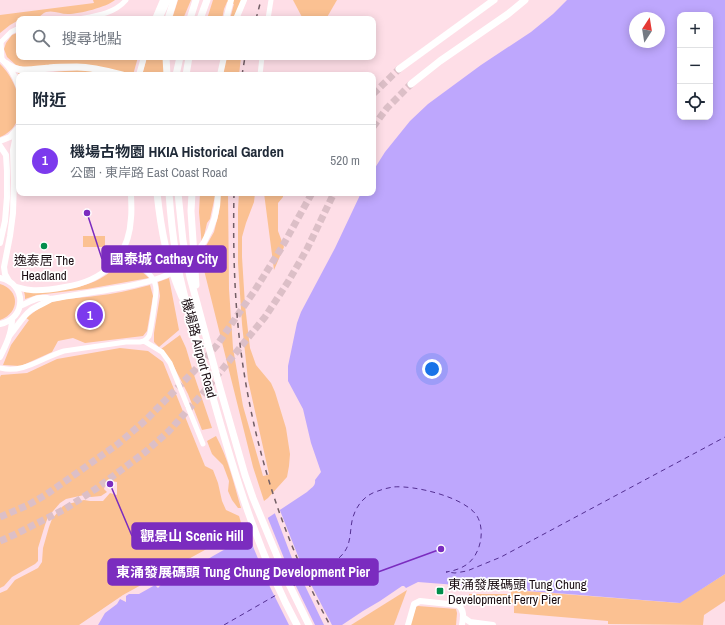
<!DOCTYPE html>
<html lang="zh-TW">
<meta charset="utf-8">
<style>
body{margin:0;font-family:"Archivo Narrow","Noto Sans TC",sans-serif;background:#f2f2f3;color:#1f2937}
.controls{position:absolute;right:12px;top:12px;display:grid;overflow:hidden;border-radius:8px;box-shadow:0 2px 10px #0003}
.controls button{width:36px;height:36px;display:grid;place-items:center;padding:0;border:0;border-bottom:1px solid #e0e1e3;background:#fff;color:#1f2937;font:20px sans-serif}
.compass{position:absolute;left:629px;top:12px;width:36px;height:36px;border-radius:50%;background:#fff;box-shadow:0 2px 10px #0003;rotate:12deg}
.you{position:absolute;left:432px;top:369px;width:14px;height:14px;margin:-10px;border:3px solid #fff;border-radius:50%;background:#1a73e8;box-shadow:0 0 0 6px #1a73e833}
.badge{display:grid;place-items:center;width:26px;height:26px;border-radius:50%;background:#7c3aed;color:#fff;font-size:13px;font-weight:700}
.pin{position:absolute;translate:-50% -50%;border:2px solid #fff;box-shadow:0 1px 4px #0006}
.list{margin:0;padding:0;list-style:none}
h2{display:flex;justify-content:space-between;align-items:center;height:52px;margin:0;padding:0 16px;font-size:17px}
h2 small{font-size:13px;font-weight:400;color:#747a83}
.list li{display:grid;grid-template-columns:26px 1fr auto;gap:12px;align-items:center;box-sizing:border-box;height:72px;padding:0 16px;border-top:1px solid #e0e1e3}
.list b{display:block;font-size:15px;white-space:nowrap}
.list p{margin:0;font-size:13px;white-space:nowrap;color:#747a83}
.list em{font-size:13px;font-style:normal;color:#747a83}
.icon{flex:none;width:22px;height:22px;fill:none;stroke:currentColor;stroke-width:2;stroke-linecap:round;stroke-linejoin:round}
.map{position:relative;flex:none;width:725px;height:625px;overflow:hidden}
.search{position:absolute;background:#fff;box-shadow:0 2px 10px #0003;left:16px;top:16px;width:360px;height:44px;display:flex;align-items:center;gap:10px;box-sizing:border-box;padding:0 14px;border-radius:8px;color:#747a83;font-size:15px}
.panel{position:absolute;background:#fff;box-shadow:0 2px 10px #0003;left:16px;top:72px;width:360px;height:124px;border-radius:8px}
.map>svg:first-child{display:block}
</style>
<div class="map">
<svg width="725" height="625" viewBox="0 0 725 625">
<rect width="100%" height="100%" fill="#fedee7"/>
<g fill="#fbc192">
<path d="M93 0H115C107 7 79 14 68 14 60 14 54 10 46 12 43 13 41 16 38 17 32 19 25 19 19 19V20L10 25 0 33V15L94 3Z"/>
<path d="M178 0H191L183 19H172Z"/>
<path d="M213 0H243L235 19H230L234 4 227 2 224 9 222 19H207Z"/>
<path d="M293 0H337L326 19H303Z"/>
<path d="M19 32V57H26V58L35 57H138L133 75H19L18 73 29 74 77 70 26 68 16 65 7 57 4 49 6 43 12 35Z"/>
<path d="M147 57H165L164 75H142Z"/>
<path d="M226 57H241L239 75H223Z"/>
<path d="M0 64C19 82 32 124 0 137Z"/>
<path d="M200 193H214L215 196 210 219 207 223 204 236 206 246 214 232 219 212 220 193H228L229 289 233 348 243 406 263 476 268 475 269 474 248 380 242 324 238 263V209L239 193H255L254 202 246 223 242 237V257L245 305 250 348 256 365 271 383 275 392 286 428 290 454 289 466 287 477 268 498 264 501 253 467 204 270 199 212Z"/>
<path d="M264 193H283V197L278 203V231L284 247 274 270Z"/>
<rect x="83" y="236" width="22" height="11"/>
<path d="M122 260 140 270 149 278 87 289 37 295 25 299V296L24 291C61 290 96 292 122 260Z"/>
<path d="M169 278 179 330 159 347 154 342V333L160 296 158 282Z"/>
<path d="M0 284C20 290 20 313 0 320Z"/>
<path d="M150 285 153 296 147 331 143 336 85 343 73 338 58 341 52 352 21 366 3 365 11 345 29 320 26 318C34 312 43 305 52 302 66 298 81 298 95 296 113 294 132 290 150 285Z"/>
<path d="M180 335 186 348 194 375 212 428 202 430 188 394 171 361 161 349Z"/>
<path d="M120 348 148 351 163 362 205 466 213 470 218 483 222 501 226 510 239 516 243 529 123 595 79 625H0V593L7 590 15 580 38 568 42 562 43 548 49 527 52 519 63 506 68 504 84 500 90 501H103L110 493 117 495V482L111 481 106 483 104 489 107 492 101 496 91 497 84 495 66 499 60 503 48 517 45 525 38 548V561L35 564 12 577 4 586 0 588V377L1 375 27 373 57 359Z"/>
<path d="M216 436C228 458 234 484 241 508H238L232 500 228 491 229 481 223 465 212 454 207 441Z"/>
<path d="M725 574V601L704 615 703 625 608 624V621L514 613V603L469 599V594H511V590L679 603Z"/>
<path d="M407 590 394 625H351Z"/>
<path d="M418 606 456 609 457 613 456 625H410L416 607Z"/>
</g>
<path fill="#bea7fd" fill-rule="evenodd" d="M567 0H725V574L680 603 418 582 406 588 404 586H402L380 601 363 611 342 625H97H98L105 613 117 604 120 599 126 602V596L129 594H139L155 585 158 588 168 577 169 580 175 578 177 573 187 565 190 567 197 566 213 556 229 547 236 539 307 492C311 488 316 486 315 480L321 472 311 443 303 409 288 381V366L297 323 301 312 335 248 361 193H373V171L385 152 410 121 428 104 481 65 531 32 553 14ZM680 15H710V117H680ZM635 18H659V42H635Z"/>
<g fill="#fedee7">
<path d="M279 508 304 571 332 625H324L293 561 274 511Z"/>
<path d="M267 516 292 578 315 625H289L270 587 254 549 247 529Z"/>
</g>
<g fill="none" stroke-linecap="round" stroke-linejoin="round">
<g stroke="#543092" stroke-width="1" stroke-dasharray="5 4" stroke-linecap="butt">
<path d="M293 586C307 578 337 564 345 551 351 542 350 531 352 521 355 507 364 495 378 491 383 489 388 488 393 487 414 485 465 497 477 516 486 531 480 556 466 565 460 569 453 571 446 572L455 573 467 571 501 557 725 437"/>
<path d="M224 625 278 594"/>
</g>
<g stroke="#dcbfc7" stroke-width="7" stroke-dasharray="7 3.5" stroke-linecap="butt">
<path d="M373 94 399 69"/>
<path d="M373 127 387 108 411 84"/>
<path d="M0 517 28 505 47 494 118 444 147 419 195 370 217 345 255 290 282 247 312 193"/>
<path d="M0 541 16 534 65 509 97 488 144 453 169 431 203 393 265 317 288 282 307 249 334 193"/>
</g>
<g stroke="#fff" stroke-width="5">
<path d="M78 19C95 16 114 14 126 0"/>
<path d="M268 19 271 0"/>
<path d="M1 42 2 59"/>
<path d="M0 43 11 32 19 28"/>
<path d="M260 75 262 57"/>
<path d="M120 255C130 261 144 266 151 276 154 279 156 286 156 290 156 296 151 331 149 336 147 339 147 339 144 341"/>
<path d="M0 368C24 374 43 357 64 351L126 342H140L144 341 162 352 170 363 203 444"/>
</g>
<g stroke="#fff" stroke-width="6">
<path d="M155 19 163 0"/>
<path d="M159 19 168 0"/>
<path d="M226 19 231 0"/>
<path d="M236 19 244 0"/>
<path d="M0 58C10 65 15 76 19 87"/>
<path d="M139 75 144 57"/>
<path d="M220 75 224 57"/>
<path d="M0 141 10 137 17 129"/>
<path d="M0 146 6 155 7 171V197L5 221 0 243"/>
<path d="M0 278C27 283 27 319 0 324"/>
<path d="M9 281 5 274 4 267 10 236 13 213 14 180 13 150 15 140 19 127"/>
<path d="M16 287C21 288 26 290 31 290 42 291 54 289 65 287 103 281 129 258 131 218 132 210 131 201 131 193"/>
<path d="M20 306C32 301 38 295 51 299 73 295 96 292 118 288 153 282 184 275 204 242 213 227 218 211 218 193"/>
<path d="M10 335C17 327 22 317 31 310 37 306 45 303 51 299"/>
<path d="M0 357C6 345 12 333 12 319"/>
<path d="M463 617 470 622 493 625"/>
<path d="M408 625 414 604 420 601 458 605C465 610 463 618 462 625"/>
</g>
<g stroke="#fff" stroke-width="7">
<path d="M168 19 174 0"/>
<path d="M190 19 196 0"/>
<path d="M200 19 207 0"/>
<path d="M166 57 167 75"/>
<path d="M7 64C21 74 33 69 49 68 58 67 67 67 77 67 92 67 107 71 122 75"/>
<path d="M399 69 494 0"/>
<path d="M176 75 180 57"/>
<path d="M186 75 189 57"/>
<path d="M411 84 440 61 508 14 525 0"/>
<path d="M157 193C161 230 167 263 182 297"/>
<path d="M169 193C171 221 174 249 180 277 189 317 201 356 212 394 234 473 258 553 297 625"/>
<path d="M178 193 183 241 190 277 220 388 245 475 253 498 287 580 309 625"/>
<path d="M192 193 191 211 196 285"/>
</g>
<g stroke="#725e65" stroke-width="1.5" stroke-dasharray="5 5" stroke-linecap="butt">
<path d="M256 19 261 0"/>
<path d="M242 75 245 57"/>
<path d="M234 193C233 243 234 294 240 344 252 442 282 539 330 625"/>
</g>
</g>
<g fill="#018e4c" stroke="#fff" stroke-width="1.5">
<circle cx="44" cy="246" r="4"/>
<rect x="436" y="587" width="8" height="8" rx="2"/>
</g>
<g text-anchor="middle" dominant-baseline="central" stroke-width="3.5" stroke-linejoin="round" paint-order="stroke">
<g font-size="13" fill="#1b0e13" stroke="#fff">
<text x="44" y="260">逸泰居 The<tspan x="44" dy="15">Headland</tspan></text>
<text x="448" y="584" text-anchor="start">東涌發展碼頭 Tung Chung<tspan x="448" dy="15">Development Ferry Pier</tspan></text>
</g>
<g font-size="13" fill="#1b0e13" stroke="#fff">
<text transform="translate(199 348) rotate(75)">機場路 Airport Road</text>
</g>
</g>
<path fill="none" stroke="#7b2cbf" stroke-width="1.5" d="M87 213L102 259M110 484L132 536M441 549L378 572"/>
<g fill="#7b2cbf" stroke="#fff" stroke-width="1.5">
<circle cx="87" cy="213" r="4"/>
<circle cx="110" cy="484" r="4"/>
<circle cx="441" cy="549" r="4"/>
</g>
<g fill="#7b2cbf" stroke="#7b2cbf" stroke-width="1.5">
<rect x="102" y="246" width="124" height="26" rx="4"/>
<rect x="132" y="523" width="120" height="26" rx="4"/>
<rect x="108" y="559" width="270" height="26" rx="4"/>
</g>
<g font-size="14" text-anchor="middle" font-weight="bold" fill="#fff">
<text x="164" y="264">國泰城 Cathay City</text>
<text x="192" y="541">觀景山 Scenic Hill</text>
<text x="243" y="577">東涌發展碼頭 Tung Chung Development Pier</text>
</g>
</svg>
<div class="controls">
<button>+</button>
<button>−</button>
<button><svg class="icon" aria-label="locate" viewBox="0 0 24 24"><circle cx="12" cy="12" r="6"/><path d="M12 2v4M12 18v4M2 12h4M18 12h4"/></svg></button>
</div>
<svg class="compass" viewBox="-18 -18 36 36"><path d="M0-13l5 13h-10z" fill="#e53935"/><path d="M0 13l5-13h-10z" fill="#747a83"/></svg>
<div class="you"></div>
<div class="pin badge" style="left:90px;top:315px">1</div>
<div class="search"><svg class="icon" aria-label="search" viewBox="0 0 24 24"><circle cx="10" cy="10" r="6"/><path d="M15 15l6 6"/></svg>搜尋地點</div>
<section class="panel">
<h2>附近<small></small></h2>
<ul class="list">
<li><span class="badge">1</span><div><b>機場古物園 HKIA Historical Garden</b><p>公園 · 東岸路 East Coast Road</p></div><em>520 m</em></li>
</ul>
</section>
</div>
